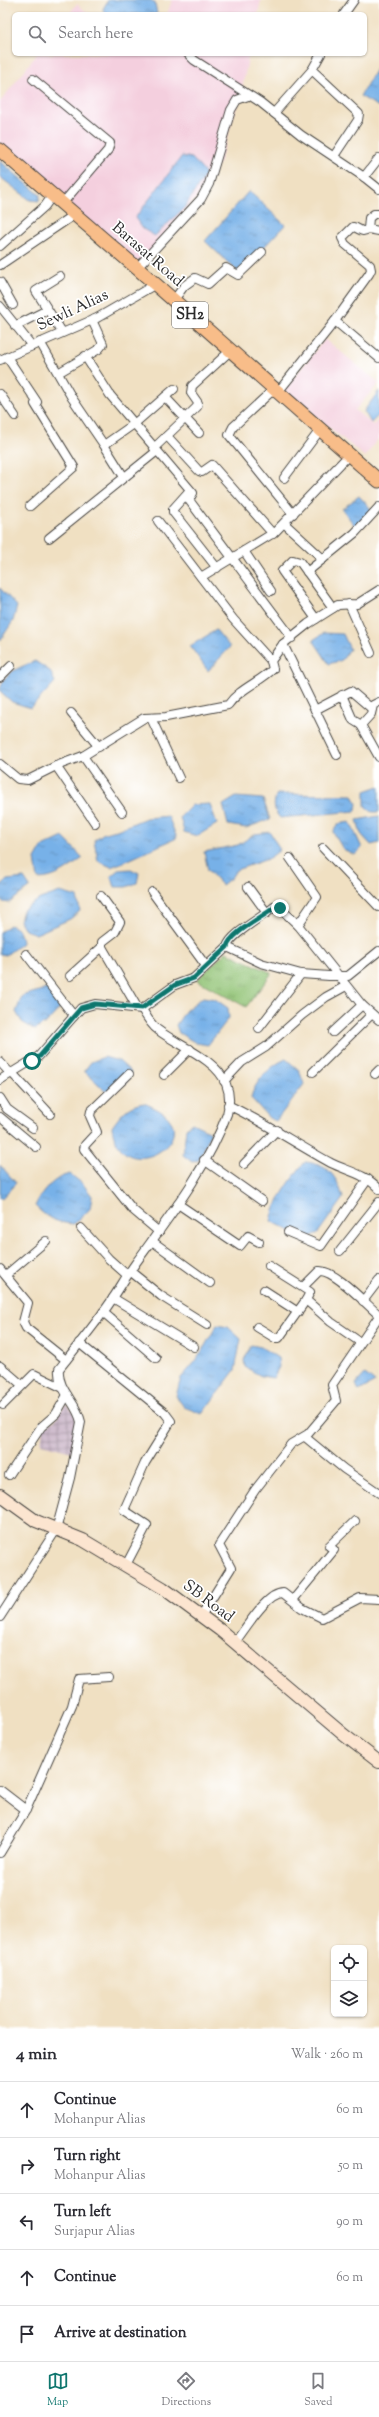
<!DOCTYPE html>
<meta charset="utf-8">
<style>
body{margin:0;font-family:"Sorts Mill Goudy",serif;background:#f7f7f7;color:#2b2b33}
.controls{position:absolute;right:12px;bottom:12px;display:grid;overflow:hidden;border-radius:6px;box-shadow:0 1px 3px #0004}
.controls button{width:36px;height:36px;display:grid;place-items:center;padding:0;border:0;border-bottom:1px solid #e1e1e2;background:#fff;color:#2b2b33;font:20px sans-serif}
.stop{position:absolute;width:12px;height:12px;margin:-9px;border:3px solid #0f766e;border-radius:50%;background:#fff}
.stop.end{background:#0f766e;border-color:#fff;box-shadow:0 1px 4px #0008}
.list{margin:0;padding:0;list-style:none}
h2{display:flex;justify-content:space-between;align-items:center;height:52px;margin:0;padding:0 16px;font-size:17px}
h2 small{font-size:13px;font-weight:400;color:#7c7c81}
.list li{display:grid;grid-template-columns:26px 1fr auto;gap:12px;align-items:center;box-sizing:border-box;height:56px;padding:0 16px;border-top:1px solid #e1e1e2}
.list b{display:block;font-size:15px;white-space:nowrap}
.list p{margin:0;font-size:13px;white-space:nowrap;color:#7c7c81}
.list em{font-size:13px;font-style:normal;color:#7c7c81}
.icon{flex:none;width:22px;height:22px;fill:none;stroke:currentColor;stroke-width:2;stroke-linecap:round;stroke-linejoin:round}
.map{position:relative;flex:none;width:379px;height:2029px;overflow:hidden}
.search{position:absolute;background:#fff;box-shadow:0 1px 3px #0004;left:12px;right:12px;top:12px;height:44px;display:flex;align-items:center;gap:10px;box-sizing:border-box;padding:0 14px;border-radius:6px;color:#7c7c81;font-size:15px}
.sheet{height:332px;background:#fff}
nav{display:flex;justify-content:space-around;align-items:center;box-sizing:border-box;height:56px;border-top:1px solid #e1e1e2;background:#fff;font-size:11px;color:#7c7c81}
nav a{display:grid;justify-items:center;gap:2px}
nav .on{color:#0f766e}
.map>svg:first-child{display:block}
</style>
<div class="map">
<svg width="379" height="2029" viewBox="0 0 379 2029">
<defs>
<pattern id="industrial-grid" width="8" height="8" patternUnits="userSpaceOnUse"><rect width="8" height="8" fill="#d0bdce"/><path d="M0 4h8M4 0v8" fill="none" stroke="#a99aa7"/></pattern>
<pattern id="park-tufts" width="24" height="20" patternUnits="userSpaceOnUse"><rect width="24" height="20" fill="#90c273"/><path d="M3 7l-1-3M5 7V3M7 7l1-3M15 17l-1-3M17 17v-4M19 17l1-3" fill="none" stroke="#769e5f"/></pattern>
<pattern id="water-ripples" width="26" height="14" patternUnits="userSpaceOnUse"><rect width="26" height="14" fill="#77b1e8"/><path d="M2 4q2-2 4 0t4 0M15 11q2-2 4 0t4 0" fill="none" stroke="#6290bc"/></pattern>
</defs>
<rect width="100%" height="100%" fill="#fff"/>
<filter id="ink" filterUnits="userSpaceOnUse"><feTurbulence type="fractalNoise" baseFrequency=".025" numOctaves="2"/><feDisplacementMap in="SourceGraphic" scale="8" xChannelSelector="R" yChannelSelector="G"/><feConvolveMatrix kernelMatrix="1 2 1 2 8 2 1 2 1" color-interpolation-filters="sRGB"/></filter>
<filter id="wash" filterUnits="userSpaceOnUse"><feTurbulence type="fractalNoise" baseFrequency=".012" numOctaves="4" result="noise"/><feDisplacementMap in="SourceGraphic" scale="16" xChannelSelector="R" yChannelSelector="G"/><feGaussianBlur stdDeviation="0.9" result="paint"/><feColorMatrix in="noise" values="0 0 0 0 0 0 0 0 0 0 0 0 0 0 0 0 0 1.4 0 .05"/><feComposite in="paint" operator="in"/></filter>
<g filter="url(#wash)">
<rect width="100%" height="100%" fill="#f0e0c2"/>
<g fill="#f4cfde">
<path d="M172 0H261L258 14H167Z"/>
<path d="M77 4 89 14H69Z"/>
<path d="M37 54H249L242 89 220 161 206 186 147 255 136 263 0 144V102Z"/>
<path d="M325 339 379 383 355 410 373 425 379 419V438L365 457 284 390Z"/>
</g>
<path fill="url(#industrial-grid)" d="M66 1403 76 1415 77 1434 72 1452 41 1444 43 1427 54 1421Z"/>
<path fill="url(#park-tufts)" stroke="#5e764f" d="M226 952 272 973 246 1007 197 980Z"/>
<g fill="url(#water-ripples)" stroke="#516e8a">
<path d="M108 0H151L155 3 157 14H105L103 9Z"/>
<path d="M379 64V107L360 96Z"/>
<path d="M182 156 192 158 206 174 185 207 155 236 143 229 135 218Z"/>
<path d="M0 161 40 195 39 201 30 200 0 177Z"/>
<path d="M249 191 285 225 239 273 205 241Z"/>
<path d="M379 391V415L371 423 364 411Z"/>
<path d="M359 496 374 512 355 526 342 509Z"/>
<path d="M0 588 17 606 13 621 0 641Z"/>
<path d="M216 630 230 647 208 671 190 646Z"/>
<path d="M324 633 343 634 350 649 342 660 329 664 313 640Z"/>
<path d="M35 661 50 671 55 682 31 708 12 702 0 691C3 672 19 668 35 661Z"/>
<path d="M379 786V812H372L365 806V791Z"/>
<path d="M277 794 353 795 357 803 356 811 280 818C273 810 273 803 277 794Z"/>
<path d="M236 797 263 799 270 819 246 828 228 825 223 805Z"/>
<path d="M210 804 217 824 197 836 184 832 180 817 192 805Z"/>
<path d="M168 816 177 838C154 847 134 859 111 867L98 861 94 840 104 833 117 830 146 818Z"/>
<path d="M379 816V843L371 845 361 834 357 820Z"/>
<path d="M350 822 362 848 355 855 343 849 333 832 338 824Z"/>
<path d="M270 832 280 850 268 859 236 870 231 878 222 885 208 870 204 852 238 845 255 834Z"/>
<path d="M63 837 83 858C69 868 56 879 38 879L35 859 42 847Z"/>
<path d="M131 869 139 873 137 883 126 887H115L111 876 118 870Z"/>
<path d="M24 878 30 887 9 903 3 902 0 898V886L7 880Z"/>
<path d="M60 892 77 897 80 911 70 919 36 934 25 930 20 921 23 910 40 899Z"/>
<path d="M10 925C19 929 21 933 22 943L6 955 0 954V932Z"/>
<path d="M49 988 62 1006 48 1021 35 1030 22 1022 16 1012 22 996Z"/>
<path d="M203 997 215 999 228 1008 229 1018 208 1045 196 1043 179 1033 176 1025 186 1010Z"/>
<path d="M104 1057 119 1061 131 1072 126 1083 108 1093 84 1071 91 1062Z"/>
<path d="M286 1059 299 1070 304 1084 276 1121 269 1118 251 1098C254 1082 271 1065 286 1059Z"/>
<path d="M144 1103C153 1107 165 1112 170 1120 190 1146 121 1186 112 1127 121 1114 128 1105 144 1103Z"/>
<path d="M192 1123 211 1132 199 1160 192 1162 183 1155 186 1128Z"/>
<path d="M305 1162C328 1164 337 1176 343 1198L318 1233 306 1239 271 1221C274 1203 293 1176 305 1162Z"/>
<path d="M0 1165 16 1183 2 1198H0Z"/>
<path d="M70 1174 83 1184 92 1196 90 1209 74 1224C56 1223 47 1218 35 1206 42 1191 54 1177 70 1174Z"/>
<path d="M217 1325 228 1327 241 1339 235 1370 202 1414 184 1407 176 1396 181 1378 196 1361Z"/>
<path d="M251 1345 261 1347 278 1358 279 1367 273 1378 261 1376 245 1367 244 1360Z"/>
<path d="M365 1374 375 1382 359 1391 356 1384Z"/>
</g>
</g>
<g filter="url(#ink)">
<g fill="none" stroke-linecap="round" stroke-linejoin="round">
<defs>
<g id="street">
<path d="M344 14 354 0"/>
<path d="M188 54 194 60 260 102 301 135 364 177 379 189"/>
<path d="M312 70 359 114 358 120 334 156"/>
<path d="M33 79 110 143 108 150 62 204"/>
<path d="M274 113 312 70 321 54"/>
<path d="M364 177 379 158"/>
<path d="M368 229 379 231"/>
<path d="M0 246 45 206 52 196"/>
<path d="M0 265 74 215"/>
<path d="M137 268 201 199 209 184 231 110 237 100 248 96"/>
<path d="M60 276 36 291 62 332"/>
<path d="M0 282 13 305"/>
<path d="M174 300 184 286 195 278 208 284 226 268 238 275 262 252"/>
<path d="M0 306 32 346"/>
<path d="M335 321 379 358"/>
<path d="M15 326 47 310"/>
<path d="M40 342 72 398 104 445 134 424 174 389"/>
<path d="M85 356 110 395 193 493 189 500 292 638"/>
<path d="M7 357 37 402 35 404 74 467 30 506"/>
<path d="M0 360 97 318 156 284"/>
<path d="M58 373 99 349 103 344 92 320"/>
<path d="M274 389 233 427 229 435 293 514"/>
<path d="M278 392 335 321 369 274 371 270 370 265 345 244 342 238 353 227C360 228 361 234 368 229L369 218 374 214H379"/>
<path d="M0 394 15 416"/>
<path d="M165 397 199 433"/>
<path d="M167 436 199 471 202 472 212 465 273 534"/>
<path d="M104 445 124 477"/>
<path d="M154 448 197 407 198 403 191 393 192 386 230 351"/>
<path d="M284 478 320 430"/>
<path d="M190 490 173 509V512L217 568"/>
<path d="M158 521 233 619 271 661"/>
<path d="M285 524 323 559"/>
<path d="M49 538 157 451"/>
<path d="M244 551 271 591"/>
<path d="M307 572 355 533 379 507"/>
<path d="M201 577 275 532 349 455"/>
<path d="M349 604 371 653"/>
<path d="M316 619 282 571 293 560 300 562 333 608"/>
<path d="M283 644 337 755"/>
<path d="M0 677 11 666"/>
<path d="M342 695 353 720 361 725"/>
<path d="M379 702 373 705 371 714 361 725 379 757"/>
<path d="M315 710 351 691 372 709"/>
<path d="M71 713 99 747"/>
<path d="M151 718 179 778"/>
<path d="M83 756 122 812"/>
<path d="M0 764 18 779 28 780 56 766 83 756 144 718 166 717 228 705C239 689 260 682 273 669L271 661 283 644 308 624 338 605 357 604 379 590"/>
<path d="M56 766 95 823"/>
<path d="M323 848 379 907"/>
<path d="M290 858 317 897 298 925 362 1005 379 1020"/>
<path d="M248 887 267 913"/>
<path d="M152 892 206 966"/>
<path d="M101 896 120 922 115 932 102 942V947L137 1007"/>
<path d="M227 947C230 934 263 917 274 907L280 908 298 925"/>
<path d="M26 954 74 1016"/>
<path d="M70 976 102 947"/>
<path d="M142 1009 175 985 194 978 227 947 261 963 301 974 329 976H348L379 951"/>
<path d="M259 1028 301 974"/>
<path d="M333 1032 362 1005"/>
<path d="M0 1062 10 1073"/>
<path d="M11 1072 50 1114"/>
<path d="M313 1072 372 1014"/>
<path d="M129 1074 91 1111 90 1116 97 1132 85 1145 84 1149 133 1210 159 1232"/>
<path d="M375 1074 379 1070"/>
<path d="M164 1075 190 1049"/>
<path d="M0 1080 39 1056 81 1008 95 1004 142 1009"/>
<path d="M224 1081 242 1062 266 1047 302 1015 326 997 346 986"/>
<path d="M0 1098 7 1109 33 1128"/>
<path d="M228 1105C264 1122 296 1144 331 1163 347 1171 366 1174 379 1189"/>
<path d="M0 1117 36 1147"/>
<path d="M204 1160 262 1201"/>
<path d="M244 1164 277 1130"/>
<path d="M178 1204 240 1246 248 1236 259 1242"/>
<path d="M81 1228 109 1259 127 1275"/>
<path d="M288 1232 321 1246 368 1179"/>
<path d="M152 1241 210 1283"/>
<path d="M340 1251 379 1202"/>
<path d="M0 1269 28 1303 23 1322 26 1328 66 1360"/>
<path d="M130 1271 161 1296 207 1325"/>
<path d="M6 1275 46 1241"/>
<path d="M304 1286 319 1271C334 1269 367 1305 379 1315"/>
<path d="M264 1290 298 1312"/>
<path d="M113 1298 194 1347"/>
<path d="M306 1300 331 1322 360 1342"/>
<path d="M363 1301 379 1280"/>
<path d="M103 1312 156 1358"/>
<path d="M257 1327 275 1338H279L306 1300 310 1292 269 1266"/>
<path d="M79 1343 165 1413 171 1421 145 1463 124 1510 147 1525 126 1565"/>
<path d="M0 1366 22 1385"/>
<path d="M3 1405 34 1374 63 1388"/>
<path d="M305 1437 344 1469 379 1493"/>
<path d="M9 1475 41 1427 56 1414 67 1395"/>
<path d="M293 1600 334 1550 329 1546 355 1521"/>
<path d="M201 1616 231 1568 219 1545 255 1490 291 1444 308 1434 336 1401 332 1385 379 1316"/>
<path d="M0 1617 56 1530 70 1478 81 1422C77 1402 57 1390 59 1369 75 1349 92 1328 107 1307 117 1293 125 1278 135 1264 169 1217 207 1169 227 1114 230 1104 230 1094 226 1084 217 1059 177 1045 158 1030 151 1025 146 1016 142 1009"/>
<path d="M235 1642C245 1630 266 1593 283 1593L302 1608 322 1618 360 1598 379 1599"/>
<path d="M0 1790 26 1810"/>
<path d="M0 1853 26 1810 72 1706 79 1679 109 1677"/>
</g>
<path id="secondary" d="M0 1495 36 1521 83 1540 163 1588 220 1630 344 1735 379 1762"/>
<path id="primary" d="M0 150 137 268 379 481"/>
</defs>
<use href="#street" stroke="#494642" stroke-width="10"/>
<use href="#secondary" stroke="#494642" stroke-width="14"/>
<use href="#primary" stroke="#494642" stroke-width="15"/>
<use href="#street" stroke="#fff" stroke-width="8"/>
<use href="#secondary" stroke="#fce5d0" stroke-width="12"/>
<use href="#primary" stroke="#f8bd89" stroke-width="13"/>
</g>
</g>
<g fill="none" stroke-linecap="round" stroke-linejoin="round" filter="url(#ink)">
<path stroke="#0f766e" stroke-width="5" d="M32 1061 40 1056 81 1008 95 1004 142 1008 175 985 194 978 227 947C230 933 263 917 274 908H280"/>
</g>
<g text-anchor="middle" dominant-baseline="central" stroke-width="3.5" stroke-linejoin="round" paint-order="stroke">
<rect fill="#fff" stroke="#6b6b6b" stroke-width="1" x="172" y="302" width="36" height="26" rx="3"/>
<g font-size="15" font-weight="bold" fill="#2b2b2b">
<text x="190" y="315">SH2</text>
</g>
<g font-size="16" fill="#2b2b2b" stroke="#fff">
<text transform="translate(147 255) rotate(41)">Barasat Road</text>
<text transform="translate(73 311) rotate(-25)">Sewli Alias</text>
<text transform="translate(208 1602) rotate(37)">SB Road</text>
</g>
</g>
</svg>
<div class="controls">
<button><svg class="icon" aria-label="locate" viewBox="0 0 24 24"><circle cx="12" cy="12" r="6"/><path d="M12 2v4M12 18v4M2 12h4M18 12h4"/></svg></button>
<button><svg class="icon" aria-label="layers" viewBox="0 0 24 24"><path d="M12 4l9 5-9 5-9-5zM3 14l9 5 9-5"/></svg></button>
</div>
<div class="stop" style="left:32px;top:1061px"></div>
<div class="stop end" style="left:280px;top:908px"></div>
<div class="search"><svg class="icon" aria-label="search" viewBox="0 0 24 24"><circle cx="10" cy="10" r="6"/><path d="M15 15l6 6"/></svg>Search here</div>
</div>
<section class="sheet">
<h2>4 min<small>Walk · 260 m</small></h2>
<ul class="list">
<li><svg class="icon" aria-label="ahead" viewBox="0 0 24 24"><path d="M12 20V5M6 11l6-6 6 6"/></svg><div><b>Continue</b><p>Mohanpur Alias</p></div><em>60 m</em></li>
<li><svg class="icon" aria-label="right" viewBox="0 0 24 24"><path d="M7 20v-9h11M14 6l5 5-5 5"/></svg><div><b>Turn right</b><p>Mohanpur Alias</p></div><em>50 m</em></li>
<li><svg class="icon" aria-label="left" viewBox="0 0 24 24"><path d="M17 20v-9H6M10 6l-5 5 5 5"/></svg><div><b>Turn left</b><p>Surjapur Alias</p></div><em>90 m</em></li>
<li><svg class="icon" aria-label="ahead" viewBox="0 0 24 24"><path d="M12 20V5M6 11l6-6 6 6"/></svg><div><b>Continue</b></div><em>60 m</em></li>
<li><svg class="icon" aria-label="arrive" viewBox="0 0 24 24"><path d="M6 21V4h12l-3 4 3 4H6"/></svg><div><b>Arrive at destination</b></div></li>
</ul>
</section>
<nav>
<a class="on"><svg class="icon" aria-label="map" viewBox="0 0 24 24"><path d="M3 6l6-2 6 2 6-2v14l-6 2-6-2-6 2zM9 4v14M15 6v14"/></svg>Map</a>
<a><svg class="icon" aria-label="directions" viewBox="0 0 24 24"><path d="M12 3l9 9-9 9-9-9zM9 14v-3h6M13 9l2 2-2 2"/></svg>Directions</a>
<a><svg class="icon" aria-label="saved" viewBox="0 0 24 24"><path d="M7 4h10v16l-5-4-5 4z"/></svg>Saved</a>
</nav>
